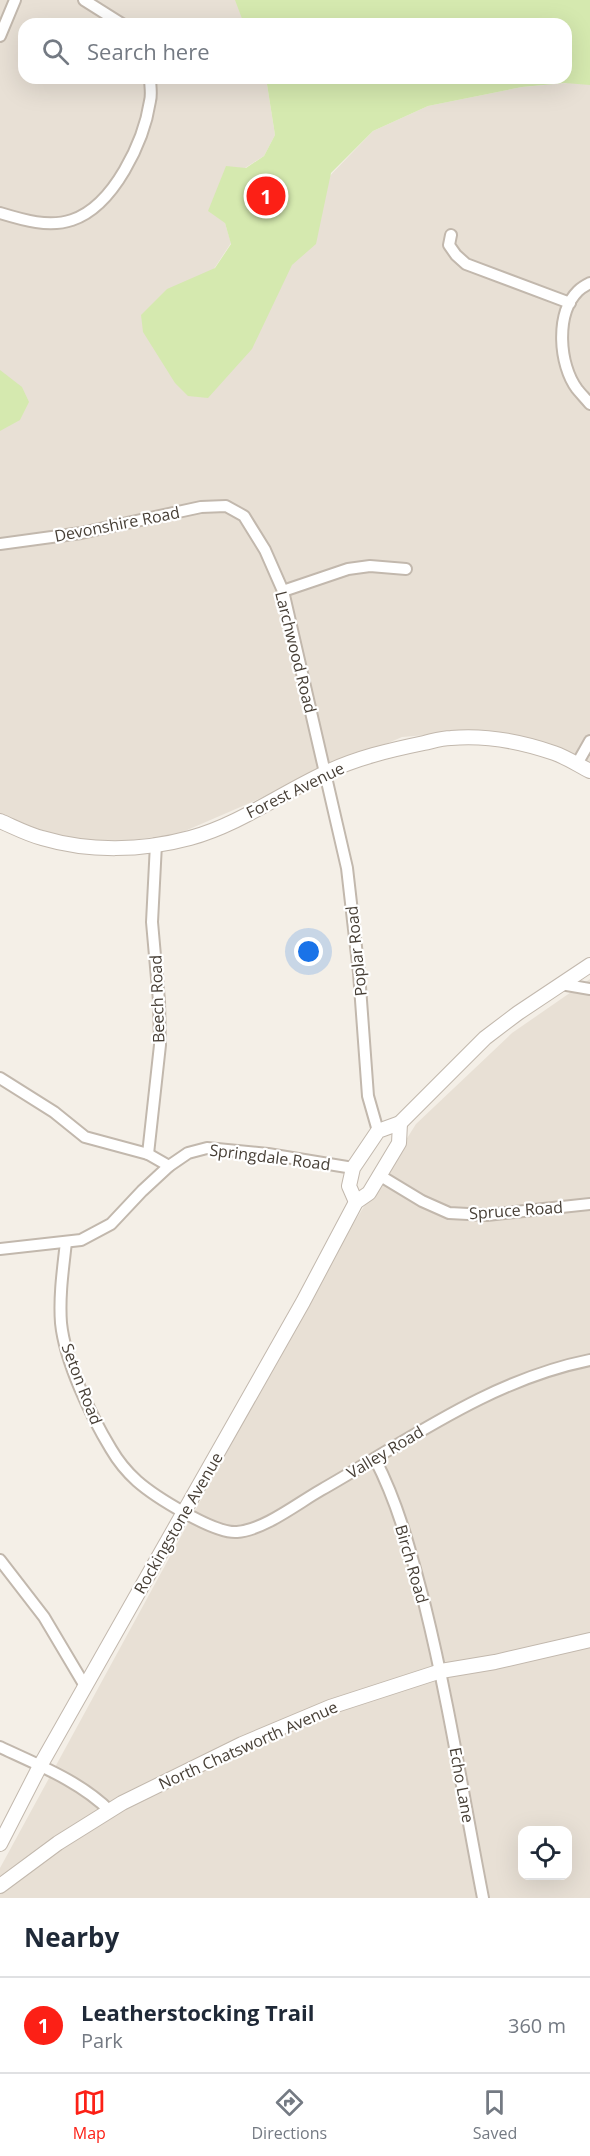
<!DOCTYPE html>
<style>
body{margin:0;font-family:"Open Sans",sans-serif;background:#f2f2f3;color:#1f2937}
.controls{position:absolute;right:18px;bottom:18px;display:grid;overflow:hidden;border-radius:12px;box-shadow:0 6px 24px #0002}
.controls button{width:54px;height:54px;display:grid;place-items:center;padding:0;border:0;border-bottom:2px solid #e0e1e3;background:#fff;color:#1f2937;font:30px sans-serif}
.you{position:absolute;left:309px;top:952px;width:21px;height:21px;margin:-15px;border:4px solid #fff;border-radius:50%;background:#1a73e8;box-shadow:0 0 0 9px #1a73e833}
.badge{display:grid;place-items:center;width:39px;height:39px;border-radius:50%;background:#fc2016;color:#fff;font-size:20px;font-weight:700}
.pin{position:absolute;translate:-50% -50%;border:3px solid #fff;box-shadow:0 2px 6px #0006}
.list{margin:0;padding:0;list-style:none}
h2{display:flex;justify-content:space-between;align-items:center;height:78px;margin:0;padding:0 24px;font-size:26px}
h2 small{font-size:20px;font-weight:400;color:#747a83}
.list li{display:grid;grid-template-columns:39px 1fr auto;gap:18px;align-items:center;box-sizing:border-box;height:96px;padding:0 24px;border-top:2px solid #e0e1e3}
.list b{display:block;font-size:22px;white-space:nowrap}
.list p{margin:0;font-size:20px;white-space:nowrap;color:#747a83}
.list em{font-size:20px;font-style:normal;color:#747a83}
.icon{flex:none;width:33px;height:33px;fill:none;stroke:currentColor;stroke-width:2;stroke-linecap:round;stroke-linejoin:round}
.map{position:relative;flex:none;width:590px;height:1898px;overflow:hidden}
.search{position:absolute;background:#fff;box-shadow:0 6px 24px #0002;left:18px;right:18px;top:18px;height:66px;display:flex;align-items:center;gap:15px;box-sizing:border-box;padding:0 21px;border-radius:18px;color:#747a83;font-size:22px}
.sheet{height:174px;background:#fff}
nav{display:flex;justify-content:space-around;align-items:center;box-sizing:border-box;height:84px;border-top:2px solid #e0e1e3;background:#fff;font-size:16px;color:#747a83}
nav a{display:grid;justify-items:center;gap:3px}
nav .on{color:#fc2016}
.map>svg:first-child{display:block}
</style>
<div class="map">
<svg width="590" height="1898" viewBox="0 0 590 1898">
<rect width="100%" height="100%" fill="#f4efe7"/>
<g fill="#e8e0d5" fill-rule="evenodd">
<path d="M0 0H240L248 24H24V78H266L275 135 264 156 245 168 225 223 231 243 158 354 373 131 428 106 522 87 590 81V764L475 731 402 737 178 834 109 843 62 838 0 815Z"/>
<path d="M590 979V1898H0V1868L341 1243 416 1124 512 1033ZM522 1830H568V1876H522Z"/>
</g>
<g fill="#d5e9af">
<path d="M235 0H590V85L565 83 522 87 428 106 373 131 331 173 316 244 292 265 252 349 208 398 188 396 175 383 143 332 141 315 167 289 215 268 231 244 225 223 208 211 226 166 246 168 264 156 275 135 266 78H566V24H244Z"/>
<path d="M0 370 22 387 29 402 20 420 0 431Z"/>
</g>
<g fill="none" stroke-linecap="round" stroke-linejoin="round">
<defs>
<g id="minor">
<path d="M84 0 122 24"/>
<path d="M0 36 15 0"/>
<path d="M0 213C23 220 49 228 72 220 114 206 144 141 150 101 152 94 150 85 150 78"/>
<path d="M451 235 449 245 456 255 466 264 570 303"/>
<path d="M590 283C586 285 581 288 578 291 555 314 559 365 577 389 581 394 586 399 590 404"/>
<path d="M0 544 81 533 201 507 226 506 244 516 265 550 283 591 347 868 359 973 368 1096 378 1131"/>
<path d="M283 591 348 569 370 566 406 569"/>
<path d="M577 764 590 741"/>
<path d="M561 984 590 989"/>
<path d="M0 1078 54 1112 85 1137 148 1154 169 1166"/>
<path d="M148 1154 160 1045 159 1001 152 922 156 844"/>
<path d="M379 1175 422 1201 449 1213 487 1215 590 1204"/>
<path d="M66 1242C63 1269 59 1296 61 1323 65 1362 91 1416 111 1449 118 1461 127 1472 137 1481 154 1496 214 1534 237 1532 264 1530 298 1503 321 1490 409 1440 490 1380 590 1360"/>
<path d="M0 1249 81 1240 111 1224 142 1191 169 1166 188 1153 207 1148 268 1154 353 1168"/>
<path d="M375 1459C399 1505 412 1557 425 1606 449 1703 464 1801 483 1898"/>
<path d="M0 1560 44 1617 85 1686"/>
<path d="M0 1747C38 1765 80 1781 110 1811"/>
</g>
<g id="tertiary">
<path d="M0 821C14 827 27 834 42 838 89 852 142 851 190 838 238 825 280 794 325 773 356 758 390 750 424 743 433 741 442 738 451 738 484 735 522 742 554 753 566 757 578 765 590 771"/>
<path d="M356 1202 349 1186 353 1168 378 1131 400 1123 485 1038 518 1013 590 965"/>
<path d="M0 1844 40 1766 303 1302 356 1202 369 1193 399 1143 400 1123"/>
<path d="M0 1886 58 1843 122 1803 242 1744 330 1707 441 1671 495 1662 590 1640"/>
</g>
</defs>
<use href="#minor" stroke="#c2b8ad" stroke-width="14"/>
<use href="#tertiary" stroke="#c2b8ad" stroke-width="16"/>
<use href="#minor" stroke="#fff" stroke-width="10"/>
<use href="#tertiary" stroke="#fff" stroke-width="14"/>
</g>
<g text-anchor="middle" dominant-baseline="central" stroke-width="4.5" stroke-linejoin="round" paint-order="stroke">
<g font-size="16" fill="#473f36" stroke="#fff">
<text transform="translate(117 524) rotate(-11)">Devonshire Road</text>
<text transform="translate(296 652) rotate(76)">Larchwood Road</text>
<text transform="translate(295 790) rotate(-26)">Forest Avenue</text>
<text transform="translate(356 951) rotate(-96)">Poplar Road</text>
<text transform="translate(157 999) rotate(-92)">Beech Road</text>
<text transform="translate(270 1157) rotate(7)">Springdale Road</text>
<text transform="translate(516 1210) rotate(-4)">Spruce Road</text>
<text transform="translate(82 1384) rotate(69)">Seton Road</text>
<text transform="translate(385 1452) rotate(-31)">Valley Road</text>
<text transform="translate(178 1523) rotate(-60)">Rockingstone Avenue</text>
<text transform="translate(412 1564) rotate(74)">Birch Road</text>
<text transform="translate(248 1745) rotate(-24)">North Chatsworth Avenue</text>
<text transform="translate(462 1785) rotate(80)">Echo Lane</text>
</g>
</g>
</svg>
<div class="controls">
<button><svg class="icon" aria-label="locate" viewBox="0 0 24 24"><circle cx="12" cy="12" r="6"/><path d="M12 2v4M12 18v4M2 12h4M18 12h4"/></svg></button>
</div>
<div class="you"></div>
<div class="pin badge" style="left:266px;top:196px">1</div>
<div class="search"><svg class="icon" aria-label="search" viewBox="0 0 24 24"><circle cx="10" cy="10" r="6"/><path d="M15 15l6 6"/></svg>Search here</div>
</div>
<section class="sheet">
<h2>Nearby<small></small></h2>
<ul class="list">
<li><span class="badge">1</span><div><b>Leatherstocking Trail</b><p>Park</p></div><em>360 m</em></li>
</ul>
</section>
<nav>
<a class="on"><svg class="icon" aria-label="map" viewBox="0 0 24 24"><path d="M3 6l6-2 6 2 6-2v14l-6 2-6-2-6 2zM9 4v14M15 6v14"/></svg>Map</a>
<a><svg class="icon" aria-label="directions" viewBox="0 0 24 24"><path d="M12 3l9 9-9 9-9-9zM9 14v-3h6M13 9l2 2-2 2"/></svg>Directions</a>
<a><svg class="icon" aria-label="saved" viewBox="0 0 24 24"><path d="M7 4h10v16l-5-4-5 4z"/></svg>Saved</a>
</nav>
